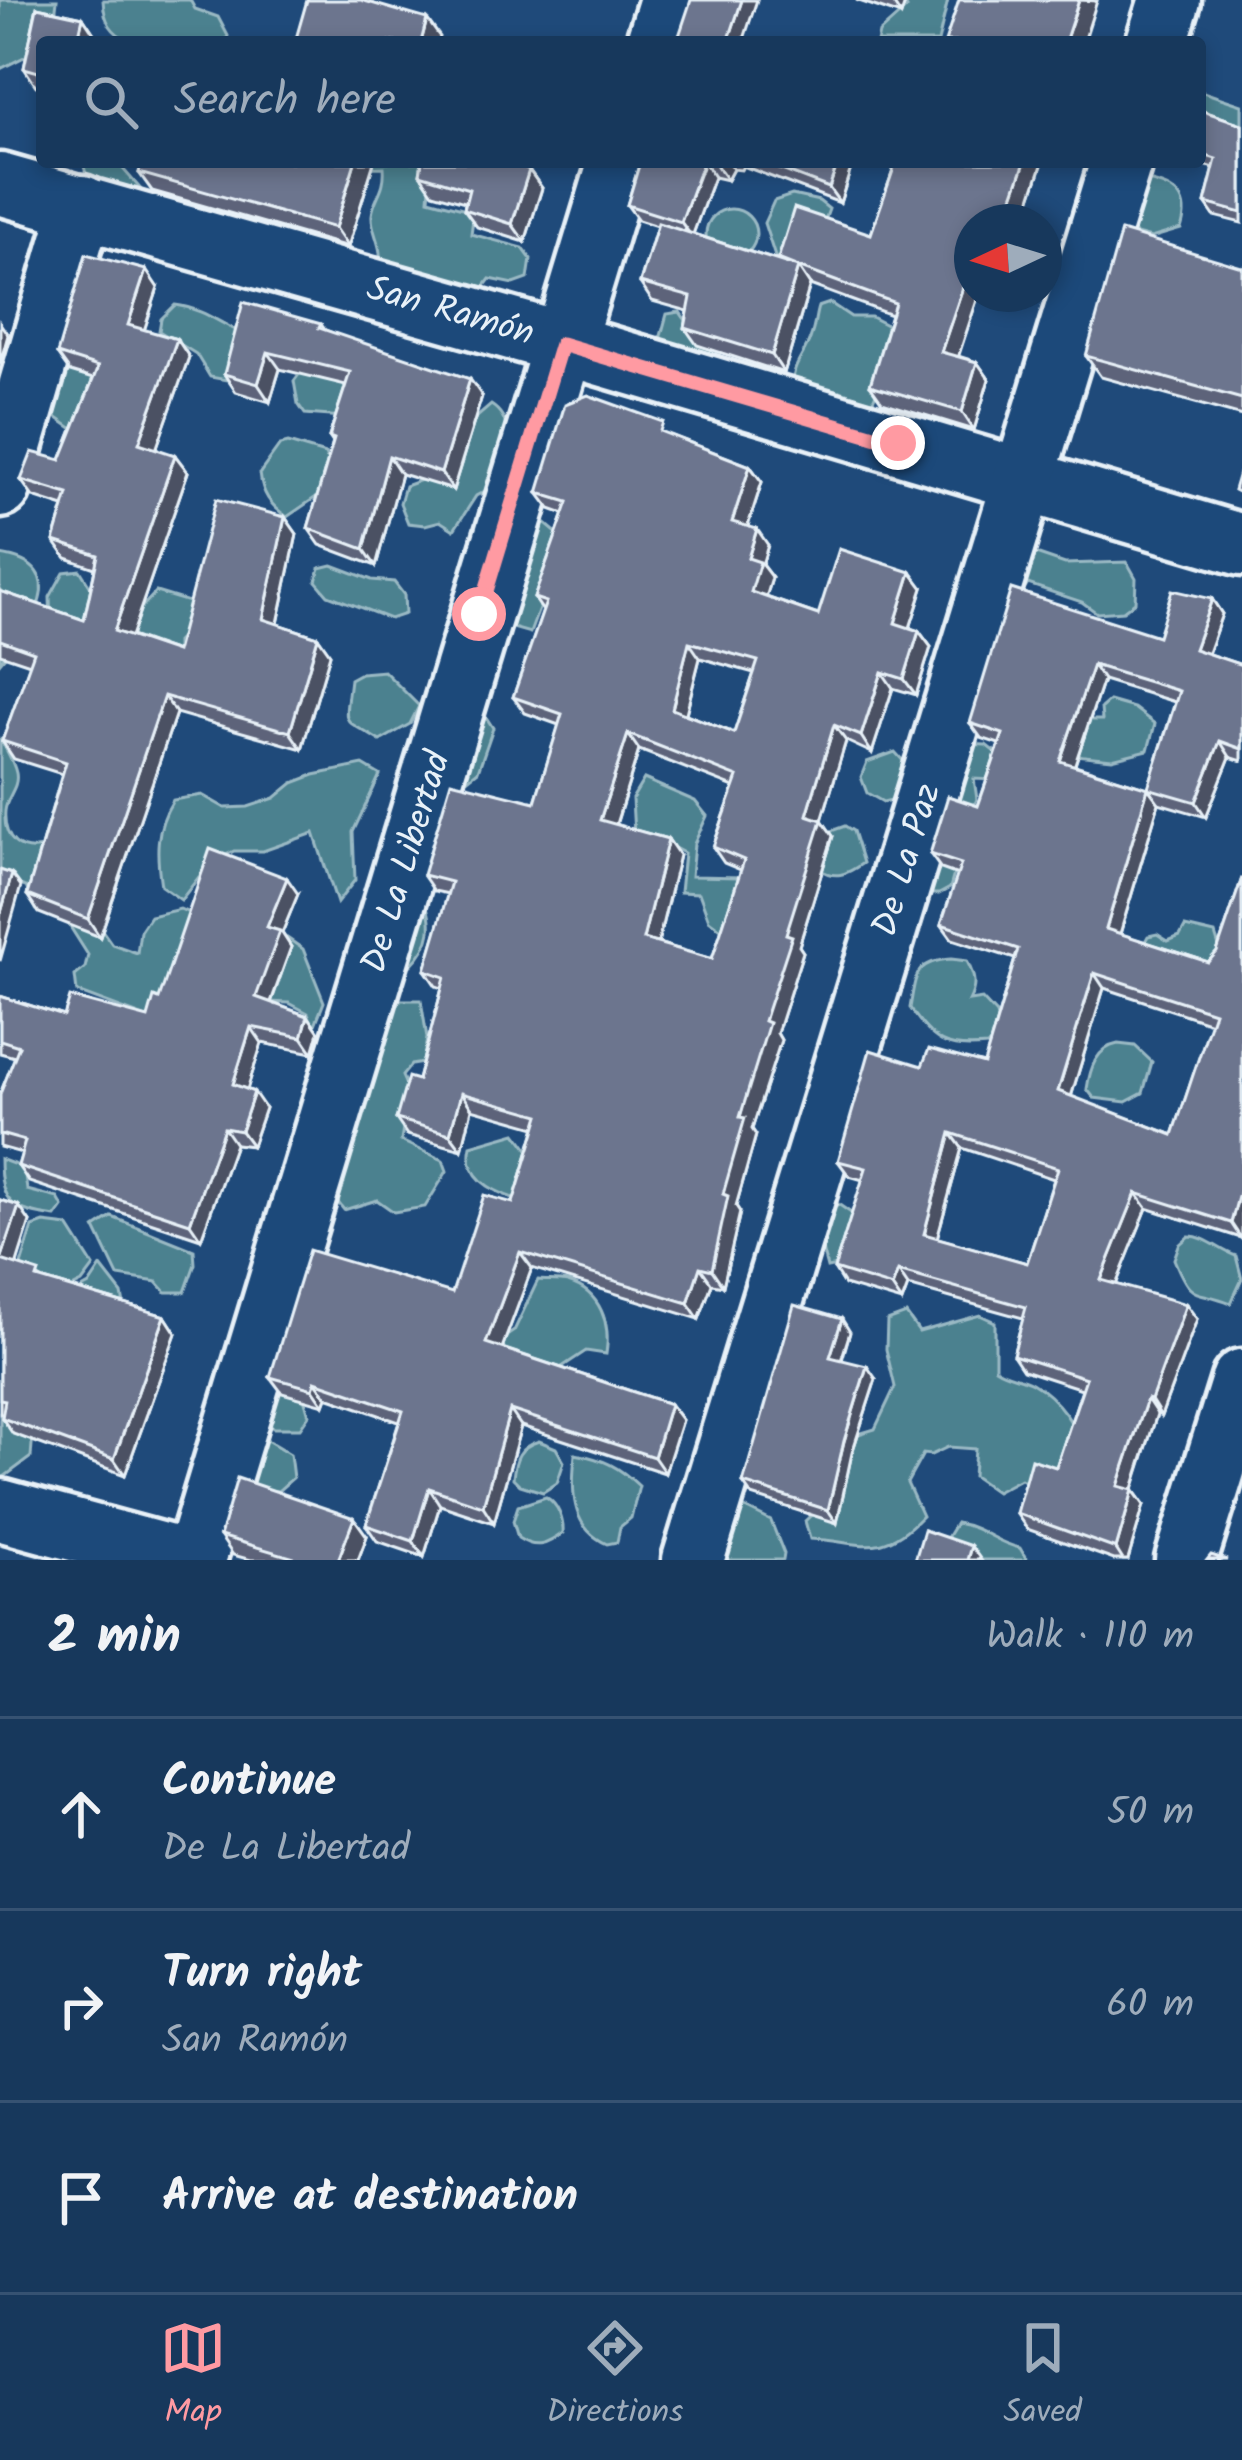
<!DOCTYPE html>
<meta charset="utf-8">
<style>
body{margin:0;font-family:Kalam,sans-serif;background:#203f62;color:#f1f3f6}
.compass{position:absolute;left:954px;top:204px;width:108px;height:108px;border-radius:50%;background:#17385c;box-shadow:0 6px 18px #0003;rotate:266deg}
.stop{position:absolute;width:36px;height:36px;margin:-27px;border:9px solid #ff9aa2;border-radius:50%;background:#fff}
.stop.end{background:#ff9aa2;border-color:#fff;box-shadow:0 3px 12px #0008}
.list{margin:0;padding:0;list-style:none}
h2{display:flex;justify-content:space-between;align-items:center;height:156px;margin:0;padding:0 48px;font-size:51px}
h2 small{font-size:39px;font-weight:400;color:#9eacbb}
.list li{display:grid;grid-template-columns:78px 1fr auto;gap:36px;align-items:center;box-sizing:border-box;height:192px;padding:0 48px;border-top:3px solid #365272}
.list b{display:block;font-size:45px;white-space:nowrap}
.list p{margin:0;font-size:39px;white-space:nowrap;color:#9eacbb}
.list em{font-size:39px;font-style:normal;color:#9eacbb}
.icon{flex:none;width:66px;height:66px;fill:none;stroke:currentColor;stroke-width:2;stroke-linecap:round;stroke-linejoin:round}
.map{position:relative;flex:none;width:1242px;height:1560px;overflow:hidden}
.search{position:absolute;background:#17385c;box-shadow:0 6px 18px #0003;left:36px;right:36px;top:36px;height:132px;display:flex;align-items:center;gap:30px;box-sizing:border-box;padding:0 42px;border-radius:12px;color:#9eacbb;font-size:45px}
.sheet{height:732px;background:#17385c}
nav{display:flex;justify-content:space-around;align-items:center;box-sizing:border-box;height:168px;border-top:3px solid #365272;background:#17385c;font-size:33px;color:#9eacbb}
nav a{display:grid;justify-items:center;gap:6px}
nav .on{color:#ff9aa2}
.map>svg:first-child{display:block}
</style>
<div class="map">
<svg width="1242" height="1560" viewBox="0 0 1242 1560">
<rect width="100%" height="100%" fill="#1f4a7a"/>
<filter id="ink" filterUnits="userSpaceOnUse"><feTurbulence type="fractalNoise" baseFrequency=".00833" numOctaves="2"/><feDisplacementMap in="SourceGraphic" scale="24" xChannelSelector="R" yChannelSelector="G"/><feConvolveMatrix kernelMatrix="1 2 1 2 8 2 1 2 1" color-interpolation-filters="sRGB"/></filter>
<g filter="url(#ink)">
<g fill="#4c818f" stroke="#9ab9c4" stroke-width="3">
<path d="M0 0H57L52 42H42V48L0 69Z"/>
<path d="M103 0H190L195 9 218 17 228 36 226 42H131C111 33 104 21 103 0Z"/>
<path d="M903 0H948L938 42H877L879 33 907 8Z"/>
<path d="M1200 91 1242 105V140L1200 138Z"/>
<path d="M83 162H117L145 194 88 182Z"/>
<path d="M338 162H432L429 199 474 211 471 234 523 248 531 259 528 279 514 284 490 279 475 299 379 265C384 247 371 233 372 215 374 197 386 190 384 167L350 168Z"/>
<path d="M1147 181C1176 187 1191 199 1181 229L1151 238 1129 232 1136 186Z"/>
<path d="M792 195 819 201 829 209 823 226 793 267 776 260 764 223 774 201Z"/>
<circle cx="731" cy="234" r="25"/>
<path d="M830 303 851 317H871L902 333 870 407 794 391C789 366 805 357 811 336 815 326 815 316 818 307Z"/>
<path d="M175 305C207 309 223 327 252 337L238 382 210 377 196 354 159 331 161 319Z"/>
<path d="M680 312C692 332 711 341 723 360L648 342 661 336 667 314Z"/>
<path d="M65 358 101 364 86 423 73 429 57 418 47 399Z"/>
<path d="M306 365 359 368 343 417 305 414 298 404 294 381Z"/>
<path d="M491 405C518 422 504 455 500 483L476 496 454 530 440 521 425 525 408 523 400 503 405 486 443 472 456 435Z"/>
<path d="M288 443 325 454 329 465 328 489 287 517C270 505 262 494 260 473L280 445Z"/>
<path d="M541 520 565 540 530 633 502 625Z"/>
<path d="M1033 553 1065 564 1127 562 1136 578 1135 602 1123 611 1097 613 1082 602 1028 584 1007 617 1018 559Z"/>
<path d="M0 555C76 566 30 628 0 662Z"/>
<path d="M332 565 372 580 394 582 404 595 405 614 390 619 328 595 316 581 320 568Z"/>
<path d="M80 570 118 631 51 627 50 597 64 572Z"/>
<path d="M156 592 189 602 184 634 176 642V652L166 668 132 641V601L143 606Z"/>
<path d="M384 671 419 706 410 724 380 741C340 715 344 730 350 679L361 673Z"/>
<path d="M1109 701 1134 708 1155 724 1148 750 1112 759 1075 755 1085 720H1102L1101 708Z"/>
<path d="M471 705 484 714 493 728 478 771 459 786Z"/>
<path d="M0 738C4 746 14 762 16 773 19 788 6 797 5 811 3 840 20 855 46 847L35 907 26 887 0 879Z"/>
<path d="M963 744 986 745 1000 756 993 780 974 779 977 799 973 808 936 864 954 874 950 888 939 894H927Z"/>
<path d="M895 752 906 764 900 798 883 802 867 793 861 777 867 762Z"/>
<path d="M363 765 380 775 353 832 355 880 337 903 314 833 263 851H234L209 864 181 900 161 886C156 853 155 829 173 800L202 795 225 808 248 807 275 798 293 783 314 775Z"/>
<path d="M644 779 695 801 707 816 694 844 691 876 742 877 724 931 709 920 699 893 680 892 684 853 650 835 634 834 632 799Z"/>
<path d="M845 826 853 831 863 863C846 875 835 880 817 868V836Z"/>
<path d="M421 893C436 922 433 943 411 965H396Z"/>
<path d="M180 909 189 913 251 981 287 938 303 949 324 1002 314 1027 308 1013 289 1003 248 1001 152 1020 77 992 75 976 85 968 88 955 69 925 97 923 112 944 137 953 140 931 150 916Z"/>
<path d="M1185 927 1215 934 1221 953 1218 965 1142 947 1148 936 1157 934 1168 941 1180 936Z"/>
<path d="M951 959 967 961C975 977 977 985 969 1001L982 999 996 1014 1000 1032 987 1046C944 1050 934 1042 910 1008 916 975 914 962 951 959Z"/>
<path d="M359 988 401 1000H421L427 1038 423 1063 411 1065 402 1076 409 1092 401 1141 443 1160 447 1171 425 1207 394 1212 377 1200 344 1210 325 1186Z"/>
<path d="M1118 1044 1135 1046 1152 1062 1143 1093 1126 1102 1094 1098 1087 1089C1090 1069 1096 1048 1118 1044Z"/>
<path d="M516 1133 536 1160 516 1199C491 1191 464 1176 471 1146Z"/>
<path d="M0 1159 24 1168 27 1190 58 1198 63 1207 56 1217C13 1211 0 1204 0 1159Z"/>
<path d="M835 1202 857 1217 852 1263 827 1268 818 1234Z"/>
<path d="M112 1217 194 1250 195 1264 185 1292H166L157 1282 118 1276 95 1228Z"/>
<path d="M44 1223 68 1226 94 1267 82 1283 64 1292 22 1273 21 1265 33 1227Z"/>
<path d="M1189 1236C1206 1236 1219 1250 1236 1256L1242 1279 1231 1303C1194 1288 1192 1304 1174 1259L1179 1245Z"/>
<path d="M101 1267 122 1294 125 1310 65 1298 89 1285Z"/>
<path d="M538 1280C547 1281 559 1280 568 1282 601 1292 611 1324 606 1354L586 1351 559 1369 519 1387 498 1342 514 1331Z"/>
<path d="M906 1314 919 1332 980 1315 995 1322V1368C1007 1376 1021 1377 1032 1383 1060 1399 1076 1427 1088 1455L1045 1486 1020 1479 996 1492 973 1476 975 1449 948 1447 931 1455 923 1454 907 1483 922 1516C880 1560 862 1541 810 1539L805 1521 823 1504 845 1438 875 1429 895 1387 886 1349 887 1321Z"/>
<path d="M276 1382 303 1394 309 1415 300 1428H273L259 1414Z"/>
<path d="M0 1413 33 1432 31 1457 0 1480Z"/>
<path d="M260 1436 290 1454 293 1478 278 1491 244 1488Z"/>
<path d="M539 1441 556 1448 564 1462 557 1483 543 1492 520 1485 513 1478C515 1458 519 1447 539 1441Z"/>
<path d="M575 1454C604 1459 618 1466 639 1486L631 1518 620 1527 617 1542 607 1544C569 1527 572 1489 575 1454Z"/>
<path d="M546 1497C558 1504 564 1520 563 1533 547 1545 536 1550 518 1538L513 1521 518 1506Z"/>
<path d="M733 1502 771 1521 784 1554 783 1560H722Z"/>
<path d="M956 1523C982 1527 995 1543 1020 1548L1027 1560H976L951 1547 948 1536Z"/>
</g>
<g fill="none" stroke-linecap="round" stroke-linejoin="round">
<defs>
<g id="minor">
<path d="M657 42 670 0"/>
<path d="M1157 42 1170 0"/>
<path id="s1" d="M0 184 561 343 1242 545"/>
<path d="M0 487 82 206"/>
<path d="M0 1510 184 1560"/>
<path id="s2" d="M195 1560 619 162"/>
<path id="s3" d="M693 1560 1121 162"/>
<path d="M1186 1560 1242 1380"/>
</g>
</defs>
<use href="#minor" stroke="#e8f1f8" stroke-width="69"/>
<use href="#minor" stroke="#1f4a7a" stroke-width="60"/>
</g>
<g fill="#5d647a" stroke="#e8f1f8" stroke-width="3" fill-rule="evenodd">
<path d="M856 0H906L901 15Z"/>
<path d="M37 7 83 17 95 35 94 42H42V88L36 86 24 68Z"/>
<path d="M1200 110 1242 124V223L1214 216 1205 203 1214 168 1192 162H1200Z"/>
<path d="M142 162H374L348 247 152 191 139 173Z"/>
<path d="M422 162H522V166L529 170 542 188 525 242 477 227 464 209 465 202 433 193 420 174Z"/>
<path d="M640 162H853L840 203 743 166 741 170 733 169 727 180 714 177 693 234 779 261 871 234 896 162H1043L1023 222H972V294H979L958 356 977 362 989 379 974 430 882 402 870 385 891 315 810 285 784 373 697 345 685 328 688 311 652 301 640 283 657 226 638 220 627 205Z"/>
<path d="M1242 267V416L1101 377 1086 356Z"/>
<path d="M158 288 144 330 177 339 189 357 156 449 188 472 131 636 176 652 285 517 297 534 278 624 318 637 330 654 302 749 176 713 100 937 39 913 27 895 62 774 14 759 2 741 30 664 0 654V591L84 620 95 568 66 558 54 541 64 507 33 497 21 480 61 460 93 379 70 372 57 354Z"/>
<path d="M321 324 325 330 482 396 453 490 401 474 376 566 320 545 308 528 333 443 329 437 346 385 280 369 270 402 236 392 224 374Z"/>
<path d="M672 436 750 466 762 482 748 526 768 545 762 565 772 578 766 597 818 615 923 588 910 628 919 631 931 647 916 695 893 688 872 753 846 741 822 820 833 836 799 946 803 952 777 1033 781 1040 752 1129 756 1135 736 1206 740 1212 723 1286 712 1284 699 1319 532 1268 502 1348 670 1404 682 1420 665 1473 521 1426 494 1523 440 1505 424 1557 377 1541 366 1525 399 1422 327 1397 324 1405 282 1393 270 1377 452 1293 513 1203 536 1127 472 1109 462 1150 407 1135 396 1119 418 1080 442 988 436 986 425 970 448 894 434 891 423 875 535 802 559 725 525 713 513 697 543 611 534 598 564 514 550 509 538 493ZM700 658 754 673 734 733 686 714ZM639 750 734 787 713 847 724 863 741 870 712 959 658 943 679 855 668 839 616 825Z"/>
<path d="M1212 599 1222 614 1208 654 1242 665V761L1230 757 1206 817 1159 803 1120 934 1208 962 1217 952 1242 878V1235L1241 1238 1147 1208 1116 1284 1197 1319 1161 1416 1157 1414 1133 1490 1144 1505 1128 1560H1114L1027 1529 1016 1513 1056 1467 1082 1389 1023 1370 1013 1355 1023 1318 908 1286 902 1302 844 1285 834 1269 863 1180 849 1176 838 1161 922 1066 984 1064 1015 959 952 939 941 924 958 875 941 869 930 854 978 806 999 744 981 738 970 723 1158 636ZM1103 680 1175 702 1148 788 1075 765ZM1104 988 1211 1023 1173 1135 1071 1097ZM962 1148 1054 1179 1027 1263 937 1238Z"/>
<path d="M298 894 282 933 291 947 271 1003 308 1016 319 1032 313 1053 262 1043 247 1089 265 1108 252 1146 235 1144 201 1239 29 1182 18 1166 22 1153 0 1147V1094L15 1057 0 1053V996L64 1016 148 1018 159 999Z"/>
<path d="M0 1200 19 1206 30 1222 16 1265 44 1280 165 1316 176 1333 125 1475 13 1434 2 1418V1413H0Z"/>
<path d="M850 1332 842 1360 876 1379 852 1453 837 1523 752 1496 743 1483Z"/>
<path d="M220 1536H367L358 1560H251L233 1555Z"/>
</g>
<g fill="#4c5163" stroke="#e8f1f8" stroke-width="3">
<path d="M742 0H757L743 42H728Z"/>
<path d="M891 0H906L901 15Z"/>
<path d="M1079 0 1097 1 1084 42H1065Z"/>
<path d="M83 17 95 35 94 42 78 39Z"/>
<path d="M427 19 440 37 438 42H421Z"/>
<path d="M355 162H374L348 247 335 228Z"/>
<path d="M704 162 714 177 692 237 681 222Z"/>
<path d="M719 162H728L733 169 727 180 717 166Z"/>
<path d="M838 162H853L840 203 829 188Z"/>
<path d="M1025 162H1043L1023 222H1011L1006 216Z"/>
<path d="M529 170 542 188 525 242 512 224Z"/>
<path d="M972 260V294H979L954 370 941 352Z"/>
<path d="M798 267 810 285 784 373 772 355Z"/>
<path d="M146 270 158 288 140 343 128 325Z"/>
<path d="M0 323 8 335 0 364Z"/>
<path d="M177 339 189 357 152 461 139 443Z"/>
<path d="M268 352 280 369 270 402 258 384Z"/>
<path d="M977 362 989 379 974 430 962 412Z"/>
<path d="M470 379 482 396 453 490 441 473Z"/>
<path d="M175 455 188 472 127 648 114 631Z"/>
<path d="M389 456 401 474 376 566 364 549Z"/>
<path d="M750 466 762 482 744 538 732 522Z"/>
<path d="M285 517 297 534 275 637 263 619Z"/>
<path d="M757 529 768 545 762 565 772 578 763 608 751 592 748 558Z"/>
<path d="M911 572 923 588 906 640 895 623Z"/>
<path d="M1212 599 1222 614 1204 664 1194 649Z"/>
<path d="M919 631 931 647 916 695 904 679Z"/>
<path d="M318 637 330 654 302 749 290 732Z"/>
<path d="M689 642 700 658 683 725 672 709Z"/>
<path d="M1093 665 1103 680 1071 776 1060 761Z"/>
<path d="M882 672 893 688 872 753 861 736Z"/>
<path d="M164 696 176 713 100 937 88 919Z"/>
<path d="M834 725 846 741 822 820 833 836 799 946 803 952 777 1033 781 1040 752 1129 756 1135 736 1206 740 1212 723 1286 712 1270 723 1194 740 1117 786 934 807 815Z"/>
<path d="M628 734 639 750 612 837 600 820Z"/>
<path d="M1220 741 1230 757 1206 817 1196 802Z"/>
<path d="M1148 788 1159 803 1117 944 1106 929Z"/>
<path d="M668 839 679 855 655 955 643 939Z"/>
<path d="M12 874 21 886 0 961V916Z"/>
<path d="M287 878 298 894 282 933 291 947 267 1013 256 997 267 927Z"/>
<path d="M1094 973 1104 988 1068 1107 1058 1091Z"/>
<path d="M308 1016 319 1032 313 1053 302 1037Z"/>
<path d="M251 1027 262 1043 244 1099 233 1084Z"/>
<path d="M254 1092 265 1108 252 1146 241 1131Z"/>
<path d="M461 1093 472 1109 462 1150 450 1134Z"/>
<path d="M224 1128 235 1144 201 1239 190 1223Z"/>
<path d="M951 1133 962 1148 934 1249 924 1234Z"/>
<path d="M1242 1182V1235L1241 1238 1231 1223Z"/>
<path d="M1136 1193 1147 1208 1112 1295 1101 1280Z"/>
<path d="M19 1206 30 1222 13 1276 1 1260Z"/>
<path d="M520 1252 532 1268 498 1359 486 1343Z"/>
<path d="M700 1267 712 1284 699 1319 688 1303Z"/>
<path d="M898 1271 908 1286 902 1302 892 1287Z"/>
<path d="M1186 1304 1197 1319 1161 1416 1151 1400Z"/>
<path d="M165 1316 176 1333 125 1475 114 1459Z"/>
<path d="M842 1319 850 1332 838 1370 830 1357Z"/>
<path d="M867 1366 876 1379 852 1453 837 1523 828 1510 844 1441Z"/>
<path d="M315 1381 327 1397 324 1405 313 1389Z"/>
<path d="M1147 1399 1157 1414 1129 1501 1118 1486Z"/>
<path d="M670 1404 682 1420 665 1473 654 1457Z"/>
<path d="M510 1410 521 1426 494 1523 483 1506Z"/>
<path d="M429 1488 440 1505 424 1557 413 1541Z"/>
<path d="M1133 1490 1144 1505 1128 1560H1123L1116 1549Z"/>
<path d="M354 1518 367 1536 358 1560H338Z"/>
<path d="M971 1546 981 1560H967Z"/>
</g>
<g fill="#6c748e" stroke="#e8f1f8" stroke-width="3" fill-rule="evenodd">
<path d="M307 0H361L427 19 421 42H295Z"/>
<path d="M691 0H742L728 42H677Z"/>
<path d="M959 0H1079L1065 42H945Z"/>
<path d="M37 7 83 17 78 39 91 42H42V73L24 68Z"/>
<path d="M1200 110 1242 124V213L1205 203 1216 159 1200 154Z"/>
<path d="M142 162H355L335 228 139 173Z"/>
<path d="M422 162H514L529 170 512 224 464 209 469 189 420 174Z"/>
<path d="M640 162H703L681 222 627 205Z"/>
<path d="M761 162H838L829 188Z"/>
<path d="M896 162H1025L1006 216 994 213 989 222H972V260L941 352 977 362 962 412 870 385 895 303 798 267 772 355 685 328 691 297 640 283 658 223 798 267 778 259 794 208 871 234Z"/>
<path d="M1121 231 1242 267V399L1086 356Z"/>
<path d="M86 254 146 270 128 325 177 339 139 443 175 455 114 631 176 652 216 499 285 517 263 619 318 637 290 732 164 696 88 919 27 895 66 762 2 741 34 652 0 640V591L84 620 98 555 54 541 68 494 21 480 32 452 61 460 98 367 57 354Z"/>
<path d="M243 302 321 324 319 328 470 379 441 473 389 456 364 549 308 528 334 439 329 437 350 372 268 352 258 384 224 374Z"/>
<path d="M588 395 663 422 660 431 750 466 732 522 757 529 748 558 760 562 751 592 818 615 839 549 911 572 895 623 919 631 904 679 882 672 861 736 834 725 807 815 822 820 786 934 792 936 764 1021 769 1023 740 1117 745 1118 723 1194 728 1196 712 1270 700 1267 688 1303 520 1252 486 1343 670 1404 654 1457 510 1410 483 1506 429 1488 413 1541 366 1525 403 1411 315 1381 313 1389 270 1377 309 1250 452 1293 484 1195 513 1203 540 1115 461 1093 450 1134 396 1119 408 1077 418 1080 445 977 425 970 451 882 423 875 451 781 535 802 562 714 513 697 546 602 534 598 568 502 538 493 565 404ZM689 642 758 661 734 733 672 709ZM628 734 738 777 713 847 744 860 712 959 643 939 668 839 600 820Z"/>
<path d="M1242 463V494L1234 490Z"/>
<path d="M1011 589 1158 636 1172 590 1212 599 1194 649 1242 665V749L1220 741 1196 802 1148 788 1106 929 1208 962 1217 952 1242 878V1182L1231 1223 1136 1193 1101 1280 1186 1304 1151 1400 1147 1399 1118 1486 1133 1490 1116 1549 1016 1513 1031 1459 1056 1467 1086 1378 1013 1355 1026 1307 898 1271 892 1287 834 1269 866 1168 838 1161 870 1050 922 1066 929 1049 984 1064 1018 949 941 924 961 864 930 854 948 796 978 806 1003 734 970 723ZM1093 665 1179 691 1148 788 1060 761ZM1094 973 1214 1012 1173 1135 1058 1091ZM951 1133 1058 1168 1027 1263 924 1234Z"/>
<path d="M210 849 287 878 267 927 280 931 256 997 308 1016 302 1037 251 1027 233 1084 254 1092 241 1131 224 1128 190 1223 18 1166 25 1141 0 1134V1094L19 1046 0 1040V996L64 1016 70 997 148 1018 154 997 159 999Z"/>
<path d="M0 870 12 874 0 916Z"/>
<path d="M0 1200 19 1206 1 1260 39 1272 37 1278 165 1316 114 1459 2 1418 5 1400 0 1399Z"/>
<path d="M794 1305 842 1319 830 1357 867 1366 844 1441 828 1510 743 1483Z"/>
<path d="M237 1478 354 1518 338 1560H301L220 1536Z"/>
<path d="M924 1530 971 1546 967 1560H915Z"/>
<path d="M1211 1555 1227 1560H1207Z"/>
</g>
</g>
<g fill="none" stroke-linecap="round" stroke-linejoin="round" filter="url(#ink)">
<path stroke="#ff9aa2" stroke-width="15" d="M479 614 561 344 898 443"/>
</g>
<g text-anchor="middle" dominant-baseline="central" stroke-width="9" stroke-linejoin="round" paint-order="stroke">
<g font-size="36" fill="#e8f1f8" stroke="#1f4a7a">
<text stroke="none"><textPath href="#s1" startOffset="468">San Ramón</textPath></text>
<text stroke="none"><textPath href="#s2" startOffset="729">De La Libertad</textPath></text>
<text stroke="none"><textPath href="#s3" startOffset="732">De La Paz</textPath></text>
</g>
</g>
</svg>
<svg class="compass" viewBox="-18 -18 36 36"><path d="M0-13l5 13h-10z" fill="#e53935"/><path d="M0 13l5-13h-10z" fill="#9eacbb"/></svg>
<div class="stop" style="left:479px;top:614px"></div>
<div class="stop end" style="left:898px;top:443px"></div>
<div class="search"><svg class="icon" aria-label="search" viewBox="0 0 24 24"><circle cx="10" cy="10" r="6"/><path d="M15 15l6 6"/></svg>Search here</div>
</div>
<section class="sheet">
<h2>2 min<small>Walk · 110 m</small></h2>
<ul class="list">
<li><svg class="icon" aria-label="ahead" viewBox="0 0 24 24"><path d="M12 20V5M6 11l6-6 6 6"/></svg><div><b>Continue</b><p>De La Libertad</p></div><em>50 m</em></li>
<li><svg class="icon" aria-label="right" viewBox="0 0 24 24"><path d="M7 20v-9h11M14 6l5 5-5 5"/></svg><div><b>Turn right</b><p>San Ramón</p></div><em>60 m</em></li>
<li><svg class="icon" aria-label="arrive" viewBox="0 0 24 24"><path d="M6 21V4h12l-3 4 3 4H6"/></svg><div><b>Arrive at destination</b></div></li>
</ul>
</section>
<nav>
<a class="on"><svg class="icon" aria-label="map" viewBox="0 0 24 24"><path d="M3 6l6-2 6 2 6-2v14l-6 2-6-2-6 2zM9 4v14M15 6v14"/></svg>Map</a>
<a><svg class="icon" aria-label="directions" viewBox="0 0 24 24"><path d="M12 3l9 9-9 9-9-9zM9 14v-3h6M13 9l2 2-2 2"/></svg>Directions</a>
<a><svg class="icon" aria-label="saved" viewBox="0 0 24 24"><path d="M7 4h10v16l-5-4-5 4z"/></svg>Saved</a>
</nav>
